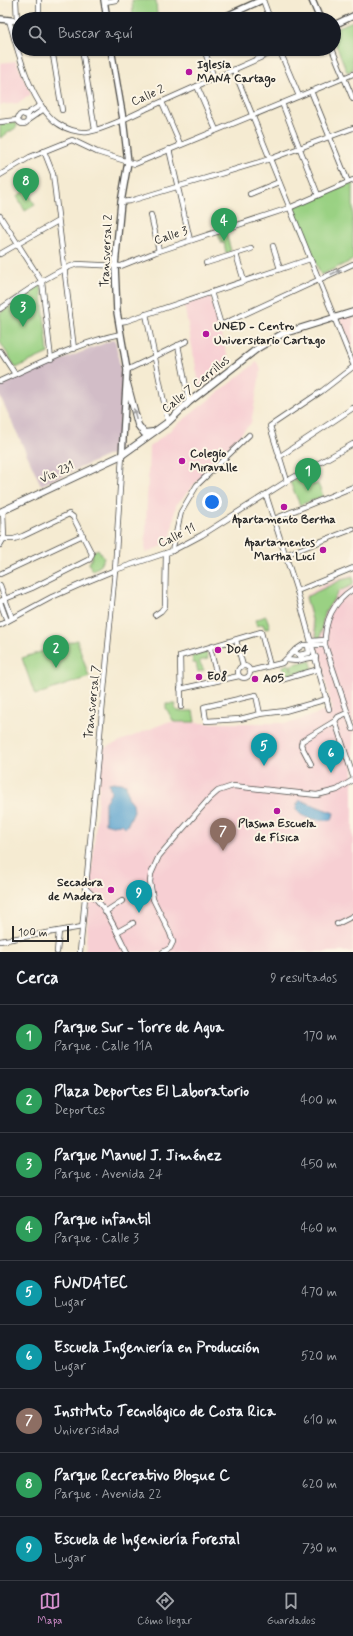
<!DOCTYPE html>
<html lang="es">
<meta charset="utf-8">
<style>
body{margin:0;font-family:Mynerve,sans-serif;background:#20242c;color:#f1f3f6}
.scale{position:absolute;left:12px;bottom:10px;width:57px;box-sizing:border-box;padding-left:4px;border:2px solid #2b2b2b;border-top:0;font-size:11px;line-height:14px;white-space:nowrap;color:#2b2b2b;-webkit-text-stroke:3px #fcf5e5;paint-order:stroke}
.you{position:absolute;left:212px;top:502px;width:14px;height:14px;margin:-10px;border:3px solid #fff;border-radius:50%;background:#1a73e8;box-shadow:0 0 0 6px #1a73e833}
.badge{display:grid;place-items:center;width:26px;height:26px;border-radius:50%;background:#d690ce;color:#fff;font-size:13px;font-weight:700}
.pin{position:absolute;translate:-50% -33px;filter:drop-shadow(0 1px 2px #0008)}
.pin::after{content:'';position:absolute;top:21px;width:14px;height:12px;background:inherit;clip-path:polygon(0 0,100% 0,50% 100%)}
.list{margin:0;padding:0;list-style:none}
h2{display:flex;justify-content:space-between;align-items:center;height:52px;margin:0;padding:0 16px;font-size:17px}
h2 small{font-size:13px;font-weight:400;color:#9ea1a6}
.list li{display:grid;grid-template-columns:26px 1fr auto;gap:12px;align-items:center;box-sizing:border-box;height:64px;padding:0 16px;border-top:1px solid #363941}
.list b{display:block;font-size:15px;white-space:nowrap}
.list p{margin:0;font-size:13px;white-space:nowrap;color:#9ea1a6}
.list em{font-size:13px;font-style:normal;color:#9ea1a6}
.icon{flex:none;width:22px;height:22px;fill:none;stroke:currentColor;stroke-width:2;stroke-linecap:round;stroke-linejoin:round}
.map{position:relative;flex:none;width:353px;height:952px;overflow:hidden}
.search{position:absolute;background:#171b24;box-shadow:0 1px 3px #0004;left:12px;right:12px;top:12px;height:44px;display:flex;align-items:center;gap:10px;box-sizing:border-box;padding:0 14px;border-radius:22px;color:#9ea1a6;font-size:15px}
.sheet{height:628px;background:#171b24}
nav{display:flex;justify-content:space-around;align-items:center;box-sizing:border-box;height:56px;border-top:1px solid #363941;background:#171b24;font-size:11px;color:#9ea1a6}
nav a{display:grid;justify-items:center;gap:2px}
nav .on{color:#d690ce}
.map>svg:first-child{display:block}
</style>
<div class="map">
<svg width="353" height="952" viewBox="0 0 353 952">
<rect width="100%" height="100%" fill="#fcf5e5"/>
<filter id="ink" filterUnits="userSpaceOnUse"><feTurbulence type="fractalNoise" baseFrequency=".025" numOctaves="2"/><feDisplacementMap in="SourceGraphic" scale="8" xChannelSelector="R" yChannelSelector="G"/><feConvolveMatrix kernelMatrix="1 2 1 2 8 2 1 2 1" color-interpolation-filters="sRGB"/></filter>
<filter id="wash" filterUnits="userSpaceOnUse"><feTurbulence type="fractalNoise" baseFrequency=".012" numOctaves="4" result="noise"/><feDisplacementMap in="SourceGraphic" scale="16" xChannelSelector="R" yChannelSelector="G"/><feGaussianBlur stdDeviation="0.9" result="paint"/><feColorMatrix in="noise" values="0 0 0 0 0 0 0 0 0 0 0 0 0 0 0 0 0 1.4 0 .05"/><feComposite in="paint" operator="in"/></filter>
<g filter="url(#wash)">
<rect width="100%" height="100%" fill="#f5ebd2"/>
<g fill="#f7cfd3">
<path d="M16 61 31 94 18 103 0 105V63Z"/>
<path d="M210 295 230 365 200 389 184 304Z"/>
<path d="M353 314V350L339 317Z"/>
<path d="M257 362 261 369 251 423 211 466 176 505 170 543 145 553 149 447Z"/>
<path d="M353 573V952H85L102 749 167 722 202 723H290L332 709 305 596 323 585Z"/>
</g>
<path fill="#d2bdc7" d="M115 339 123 384 118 451 41 485 0 396V384Z"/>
<g fill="#9ad183" stroke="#627e57">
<path d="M132 0H156L157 16 133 18Z"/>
<path d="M353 21V70L347 72 334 40V29Z"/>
<path d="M16 122 17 127 0 138V124Z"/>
<path d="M353 182V260L321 275 292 208Z"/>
<path d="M27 190 35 205 25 211 17 196Z"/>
<path d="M225 229 231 251 226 253 224 243H221L217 231Z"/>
<path d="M41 285 48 353 16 368 0 342V313Z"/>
<path d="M308 471 313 485 318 484 323 496 300 505 290 482Z"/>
<path d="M98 549 104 558 99 567 92 570 89 563 92 558V552Z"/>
<path d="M353 577V585L339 591 324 614 320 638 318 642 306 597 341 580Z"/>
<path d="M266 616 270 627 265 629 263 624 257 626 255 620Z"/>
<path d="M77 640 89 677 35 695 22 658Z"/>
<path d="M206 652 208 659 199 661 204 670 198 672 196 663H193L192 656Z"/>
<path d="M310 660 313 669 285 676 283 666 289 664 292 671 291 665Z"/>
<path d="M166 704H176L175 708 178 711H193L195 722H174L166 708Z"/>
</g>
<g fill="#58a2cf" stroke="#42667d">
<path d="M114 782 126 784 128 797 133 803 134 811 127 826 125 827 122 824 112 825 105 823V802L111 793 109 783Z"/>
<path d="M300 800 334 813 332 820C321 822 285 817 300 800Z"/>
</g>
</g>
<g filter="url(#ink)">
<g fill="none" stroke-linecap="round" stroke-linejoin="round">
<defs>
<g id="minor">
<path d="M16 0 17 21"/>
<path d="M263 0 270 19"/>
<path d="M105 2 116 0"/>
<path d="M39 19V0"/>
<path d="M9 20C18 51 30 103 57 123 65 129 78 133 88 132 106 129 133 115 150 107 193 88 237 68 280 49"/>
<path d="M52 49 62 110"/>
<path d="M82 49 95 130"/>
<path d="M204 49 214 78"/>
<path d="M279 49 299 96"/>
<path d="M332 49 353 99"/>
<path d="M234 70 353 364"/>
<path d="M197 86 216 130"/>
<path d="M311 91 348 182"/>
<path d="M162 102 180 144"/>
<path d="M282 103 318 195"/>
<circle cx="23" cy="119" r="5"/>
<path d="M25 115 41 105"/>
<path d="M28 120 44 109"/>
<path d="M0 122 18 120"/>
<path d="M169 149 190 240"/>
<path d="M44 151 53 174 74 349"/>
<path d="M0 175 30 157 72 140 97 152 135 164 353 74"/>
<path d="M250 194 279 182"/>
<path d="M121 202 130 201 270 159 353 128"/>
<path d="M151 215 159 251"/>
<path d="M0 216 42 282 51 359"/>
<path d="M273 246 280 269"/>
<path d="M0 254 58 221"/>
<path d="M236 254 244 281"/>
<path d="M206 263 251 249"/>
<path d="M211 292 221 325 353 264"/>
<path d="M0 309C24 293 50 273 77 264L121 266 156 252 289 208 353 180"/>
<path d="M146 314 168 422"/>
<path d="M119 322 126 321 310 259"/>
<path d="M178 345 189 402"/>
<path d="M0 351 15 374"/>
<path d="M127 370 187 341"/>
<path d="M0 381C38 364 80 342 121 334"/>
<path d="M279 457 353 408"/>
<path d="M287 481 270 426 322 391 353 367"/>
<path d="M266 495 297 591 329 709"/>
<path d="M274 519 353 487"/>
<path d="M0 539H14L23 536 69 514 73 517 92 554 90 559 32 588 0 601"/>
<path d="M0 545 4 538 3 510"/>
<path d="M172 551 181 512 197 485 249 435"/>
<path d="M285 555 353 529"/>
<path d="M0 574 83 535"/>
<path d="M0 585 12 618"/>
<path d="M353 589C333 602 324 620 325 645L353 729"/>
<path d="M297 591 353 568"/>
<path d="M0 602 7 621"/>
<path d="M155 615 161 611 165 606 166 553"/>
<path d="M0 625 52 597 86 582 115 570 172 551 202 535 287 481 353 444"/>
<path d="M236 640 243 666"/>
<path d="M311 641 325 640"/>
<path d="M210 648 218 680"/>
<path d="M299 655 309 653 308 645"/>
<path d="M304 659 316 657"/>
<path d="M286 660 297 661 304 659 296 653 295 650"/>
<circle cx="244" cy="672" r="6"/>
<path d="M250 671 282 663 294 651 303 645H325"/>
<path d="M281 680 319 669"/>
<path d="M180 689 239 676"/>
<path d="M181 707 180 656 261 632 270 666"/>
<path d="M347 713 338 717 335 721 353 776"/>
<path d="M260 714 256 695 204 707 206 721 240 719 260 714 285 711 327 699"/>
<path d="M311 764 301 745 302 741 335 721"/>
<path d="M85 888C105 904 116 930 127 952"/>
<path d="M105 912 122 901"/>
<path d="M337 924 353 916"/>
<path d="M117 932 133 923"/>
<path d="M0 941 82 927"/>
<path d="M57 952 59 931"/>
<path d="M80 952 115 570 122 455"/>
<path d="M163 952 170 948 173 942 170 933 153 899 150 882 151 874 159 856 209 799 218 791 233 786 317 795 337 790 353 780"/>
</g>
<g id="tertiary">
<path d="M104 0 107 19"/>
<path d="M312 0 320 19"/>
<path d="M0 19 19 21"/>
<path d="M220 19 262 0"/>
<path d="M334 25 353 16"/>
<path d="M111 49 123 119 128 162 121 202 115 266 117 312 127 370 122 455"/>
</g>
<g id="secondary">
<path d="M127 383 138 425 144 433 153 432"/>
<path d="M0 512 122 455 168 422 189 402 258 348 282 334 353 312"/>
</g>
</defs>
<use href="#minor" stroke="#494844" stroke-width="6"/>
<use href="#tertiary" stroke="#494844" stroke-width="8"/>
<use href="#secondary" stroke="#494844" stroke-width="8"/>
<use href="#minor" stroke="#fff" stroke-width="4.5"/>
<use href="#tertiary" stroke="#fff" stroke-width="5.5"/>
<use href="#secondary" stroke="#fff" stroke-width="6"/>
</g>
<defs><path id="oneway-solid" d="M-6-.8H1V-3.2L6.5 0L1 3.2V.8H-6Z"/></defs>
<g fill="#a0a0a0">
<use href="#oneway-solid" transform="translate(336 272) rotate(-25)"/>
<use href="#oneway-solid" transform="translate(135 414) rotate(-104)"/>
</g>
</g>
<g fill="#b5179e" stroke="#fcf5e5" stroke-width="1.5">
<circle cx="189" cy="72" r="4"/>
<circle cx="206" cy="334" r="4"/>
<circle cx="182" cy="461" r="4"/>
<circle cx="284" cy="507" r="4"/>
<circle cx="323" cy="550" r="4"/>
<circle cx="218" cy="650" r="4"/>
<circle cx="199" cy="677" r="4"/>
<circle cx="255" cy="679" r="4"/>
<circle cx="277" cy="811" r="4"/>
<circle cx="111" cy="890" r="4"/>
</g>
<g text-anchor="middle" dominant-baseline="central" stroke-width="4" stroke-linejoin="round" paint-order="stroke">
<g font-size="12" font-weight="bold" fill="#2b2b2b" stroke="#fcf5e5" text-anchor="start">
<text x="197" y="65">Iglesia<tspan x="197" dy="14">MANA Cartago</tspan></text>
<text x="214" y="327">UNED - Centro<tspan x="214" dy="14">Universitario Cartago</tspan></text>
<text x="190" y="454">Colegio<tspan x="190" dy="14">Miravalle</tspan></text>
<text x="284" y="520" text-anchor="middle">Apartamento Bertha</text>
<text x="315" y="543" text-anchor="end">Apartamentos<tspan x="315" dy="14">Martha Luci</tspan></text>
<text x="226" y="650">D04</text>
<text x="207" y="677">E08</text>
<text x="263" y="679">A05</text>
<text x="277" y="824" text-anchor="middle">Plasma Escuela<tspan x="277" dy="14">de Física</tspan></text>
<text x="103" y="883" text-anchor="end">Secadora<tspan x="103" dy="14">de Madera</tspan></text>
</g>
<g font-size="12" fill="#2b2b2b" stroke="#fcf5e5">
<text transform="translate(148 96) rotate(-24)">Calle 2</text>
<text transform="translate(171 236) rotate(-18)">Calle 3</text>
<text transform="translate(107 251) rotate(-87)">Transversal 2</text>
<text transform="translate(196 385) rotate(-39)">Calle 7 Cerrillos</text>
<text transform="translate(57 473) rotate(-25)">Vía 231</text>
<text transform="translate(177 536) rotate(-26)">Calle 11</text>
<text transform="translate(93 702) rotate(-84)">Transversal 7</text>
</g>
</g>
</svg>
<div class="scale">100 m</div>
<div class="you"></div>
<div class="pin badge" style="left:308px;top:491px;background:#2e9e5b">1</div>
<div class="pin badge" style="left:56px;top:668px;background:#2e9e5b">2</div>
<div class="pin badge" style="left:23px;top:327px;background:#2e9e5b">3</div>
<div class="pin badge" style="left:224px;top:241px;background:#2e9e5b">4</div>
<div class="pin badge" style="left:264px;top:766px;background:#0f9aa8">5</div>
<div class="pin badge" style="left:331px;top:773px;background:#0f9aa8">6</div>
<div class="pin badge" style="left:223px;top:851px;background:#8d6e63">7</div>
<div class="pin badge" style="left:26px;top:201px;background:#2e9e5b">8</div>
<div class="pin badge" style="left:139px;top:913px;background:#0f9aa8">9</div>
<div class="search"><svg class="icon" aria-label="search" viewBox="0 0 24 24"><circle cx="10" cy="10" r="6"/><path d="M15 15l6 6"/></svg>Buscar aquí</div>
</div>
<section class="sheet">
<h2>Cerca<small>9 resultados</small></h2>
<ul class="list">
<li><span class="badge" style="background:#2e9e5b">1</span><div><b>Parque Sur - Torre de Agua</b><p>Parque · Calle 11A</p></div><em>170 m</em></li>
<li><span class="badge" style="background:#2e9e5b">2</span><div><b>Plaza Deportes El Laboratorio</b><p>Deportes</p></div><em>400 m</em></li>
<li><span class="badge" style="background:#2e9e5b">3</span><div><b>Parque Manuel J. Jiménez</b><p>Parque · Avenida 24</p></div><em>450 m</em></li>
<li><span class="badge" style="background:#2e9e5b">4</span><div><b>Parque infantil</b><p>Parque · Calle 3</p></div><em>460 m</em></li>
<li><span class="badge" style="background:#0f9aa8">5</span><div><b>FUNDATEC</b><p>Lugar</p></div><em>470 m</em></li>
<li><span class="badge" style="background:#0f9aa8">6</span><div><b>Escuela Ingeniería en Producción</b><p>Lugar</p></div><em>520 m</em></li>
<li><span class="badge" style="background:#8d6e63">7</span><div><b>Instituto Tecnológico de Costa Rica</b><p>Universidad</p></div><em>610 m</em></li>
<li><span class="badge" style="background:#2e9e5b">8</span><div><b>Parque Recreativo Bloque C</b><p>Parque · Avenida 22</p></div><em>620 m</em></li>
<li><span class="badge" style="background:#0f9aa8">9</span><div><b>Escuela de Ingeniería Forestal</b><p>Lugar</p></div><em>730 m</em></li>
</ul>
</section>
<nav>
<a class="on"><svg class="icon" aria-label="map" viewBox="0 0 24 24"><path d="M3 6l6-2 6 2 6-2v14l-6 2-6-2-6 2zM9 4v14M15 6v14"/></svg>Mapa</a>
<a><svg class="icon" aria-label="directions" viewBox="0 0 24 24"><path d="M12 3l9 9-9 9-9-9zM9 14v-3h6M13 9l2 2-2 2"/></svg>Cómo llegar</a>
<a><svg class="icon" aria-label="saved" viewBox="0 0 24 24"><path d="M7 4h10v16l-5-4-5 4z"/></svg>Guardados</a>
</nav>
